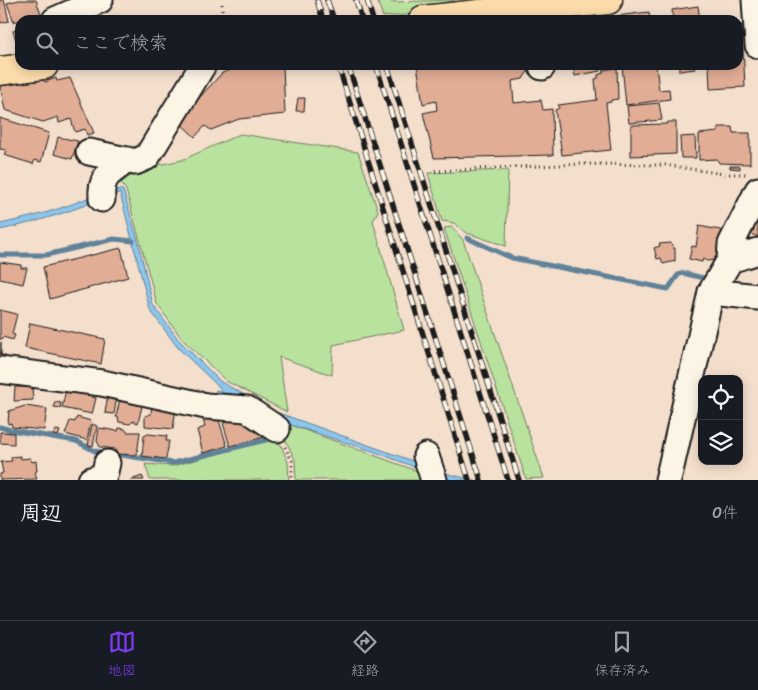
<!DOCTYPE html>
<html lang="ja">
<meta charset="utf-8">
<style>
body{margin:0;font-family:Sriracha,"Klee One",sans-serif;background:#242831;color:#f1f3f6}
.controls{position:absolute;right:15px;bottom:15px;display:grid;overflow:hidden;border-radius:10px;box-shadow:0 2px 12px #0003}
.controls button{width:45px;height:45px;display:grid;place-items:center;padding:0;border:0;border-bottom:1px solid #363941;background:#171b24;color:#f1f3f6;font:25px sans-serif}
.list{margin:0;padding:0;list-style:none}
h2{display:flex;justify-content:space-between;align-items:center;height:65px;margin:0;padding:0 20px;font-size:21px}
h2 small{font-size:16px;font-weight:400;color:#9ea1a6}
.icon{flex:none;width:28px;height:28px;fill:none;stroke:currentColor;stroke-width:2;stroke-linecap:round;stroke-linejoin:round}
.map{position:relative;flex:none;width:758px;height:480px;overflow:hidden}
.search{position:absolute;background:#171b24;box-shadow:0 2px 12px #0003;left:15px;right:15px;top:15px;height:55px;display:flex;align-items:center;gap:12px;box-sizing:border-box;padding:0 18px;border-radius:15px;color:#9ea1a6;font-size:19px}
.sheet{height:140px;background:#171b24}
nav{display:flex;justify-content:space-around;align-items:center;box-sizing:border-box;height:70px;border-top:1px solid #363941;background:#171b24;font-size:14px;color:#9ea1a6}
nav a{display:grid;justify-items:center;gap:2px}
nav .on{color:#7c3aed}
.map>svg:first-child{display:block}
</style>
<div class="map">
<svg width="758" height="480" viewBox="0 0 758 480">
<rect width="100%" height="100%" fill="#f4dfcd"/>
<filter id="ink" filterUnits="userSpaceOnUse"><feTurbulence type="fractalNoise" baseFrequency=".02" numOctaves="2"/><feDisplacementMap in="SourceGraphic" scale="10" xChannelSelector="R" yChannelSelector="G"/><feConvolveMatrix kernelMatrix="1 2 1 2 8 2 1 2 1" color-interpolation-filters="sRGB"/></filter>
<g filter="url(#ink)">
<g fill="#b9e29e" stroke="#6a7f5d">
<path d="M377 0H390L391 2 454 0 456 11 383 17Z"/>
<path d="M240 134 358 152 378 211 373 221 404 330 333 345 332 375 279 357 287 412 226 381 182 339 157 304 126 190 121 183 140 169 182 160Z"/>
<path d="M508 170 506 246 467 233 454 223 442 221 428 173Z"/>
<path d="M452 227 463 240 544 478 526 479 444 228Z"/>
<path d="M269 417 428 475 429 480H296L295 460 280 428Z"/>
<path d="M278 438 288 462 289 480H150L145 464 172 466Z"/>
</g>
<path fill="#8dc6ec" stroke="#608299" d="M108 188 123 190 137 237 153 305 178 339 221 382 276 412 452 475 475 480H453L441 477 375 452 214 400 216 390 219 391 221 389 178 348 150 310 120 193C104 194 97 201 83 206 56 216 28 224 0 230V224C37 216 75 206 108 188Z"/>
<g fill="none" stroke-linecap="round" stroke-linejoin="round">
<g stroke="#608299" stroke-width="5">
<path d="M467 238 512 258 668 289 678 275 683 273 711 280"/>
<path d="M0 255H46L114 239 133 241"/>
<path d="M0 427 11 430 76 441 95 451 173 463 274 438"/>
</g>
</g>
<g fill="#e1ad95" stroke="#1c1c1c">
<path d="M0 0H4L9 21 0 23Z"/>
<path d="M19 0H36L41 14 14 22 7 3Z"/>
<path d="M698 6 700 20H673L672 10Z"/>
<path d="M649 12 650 20H617L616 16Z"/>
<path d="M738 25H742L745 87 710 89 709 65H738Z"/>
<path d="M20 29V53L13 31Z"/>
<path d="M245 65H283L285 114 239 119 211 130 205 126 195 137 178 121 222 73Z"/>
<path d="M417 65H527L528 71 523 79 512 81 514 103 541 100 543 110 552 109 553 155 434 158 423 113 437 110 436 101 423 104Z"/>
<path d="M573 65H610L599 67 600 71 575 76Z"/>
<path d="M622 65H656L659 90 669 89 670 99 626 105Z"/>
<path d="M679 65H694L695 69 679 71Z"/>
<path d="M617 68 618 99 611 100V102L606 103 611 150 562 155 555 110 559 108 558 105 597 100 595 79 598 78V75L603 73V70Z"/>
<path d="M56 78 57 81 70 78 94 133 87 135 85 129 75 132 71 119 59 123 58 117 43 122 5 110 0 86 43 80 45 82Z"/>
<path d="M298 98H305L304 111H296Z"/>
<path d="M659 103 662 120 629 123 627 106Z"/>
<path d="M0 118 49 133 41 162 35 160 33 164 4 155 6 150 0 149Z"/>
<path d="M668 122H676V154L631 156V125L667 124Z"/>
<path d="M718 127H732L733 133H750V164L719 163 717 159 699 160V134L718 132Z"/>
<path d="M695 136 696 158H681L680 137Z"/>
<path d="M58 137 78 141 72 159 54 154Z"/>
<path d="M730 166H740V169L730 168Z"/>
<path d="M758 202V237L745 231Z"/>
<path d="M699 226 725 231 721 240 716 260 707 261 703 259 702 262 689 259 692 246 696 247Z"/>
<path d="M671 243 673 248H675V261L663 264 661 258 657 259 654 248 660 246 659 244Z"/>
<path d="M121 248 128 277 50 299 43 267Z"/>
<path d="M0 262 21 265V268H27L23 284 0 279Z"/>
<path d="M0 310 17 314 12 334 15 335 13 340 3 337 2 339H0Z"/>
<path d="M30 323 105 339 101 364 25 348Z"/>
<path d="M1 342V355H5V364H0Z"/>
<path d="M15 387H32L33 400 14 401Z"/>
<path d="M66 389 92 392V397L96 398 92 414 62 408Z"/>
<path d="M108 394 117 396 114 414 105 413Z"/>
<path d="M121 394 143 402 138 423 133 421 130 424 119 422 118 417H116Z"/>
<path d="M55 402 61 403 60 408 54 407Z"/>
<path d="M152 405 176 408 173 429 145 426V416L151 414Z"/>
<path d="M25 406 47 409 44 430 12 427 11 423 8 424 9 411Z"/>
<path d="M216 411 227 446 203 453 197 430 205 427 202 416Z"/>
<path d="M248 415 268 436 230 446 223 423Z"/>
<path d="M77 417 91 421 87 440 65 434 70 421 75 422Z"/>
<path d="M92 424 97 426 93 446 88 445Z"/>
<path d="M99 428 118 431 119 428 125 429 127 432H140L137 455 117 454 115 449 100 447 97 441Z"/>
<path d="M56 430 60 431 58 436 53 435Z"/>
<path d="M0 432 14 433V444L0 443Z"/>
<path d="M148 434 167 436 166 441H169L166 459 142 456 144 436Z"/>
<path d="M20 456 21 459 30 458 32 462 36 461 37 471 35 472 37 479 0 480V474L3 473 1 462 12 461 11 457Z"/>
<path d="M142 476 144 480H131Z"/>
</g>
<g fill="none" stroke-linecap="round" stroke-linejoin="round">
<defs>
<g id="minor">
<path d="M755 0 758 45"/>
<path d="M55 20 100 0"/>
<path d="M541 65 542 67"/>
<path d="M89 152 135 162 147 157 203 65"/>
<path d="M102 199C100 176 110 173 127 160"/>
<path d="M730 260 731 244 758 190"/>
<path d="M711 292 758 297"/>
<path d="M0 370 102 383 206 406 247 409 277 429"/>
<path d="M426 456 434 480"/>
<path d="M91 480 104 476 107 463"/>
<path d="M668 480 711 292 730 260 758 251"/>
</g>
<g id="major">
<path d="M423 20 608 0"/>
<path d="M0 71 44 65"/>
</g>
</defs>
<use href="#minor" stroke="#1c1c1c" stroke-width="29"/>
<use href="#major" stroke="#1c1c1c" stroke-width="31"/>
<g stroke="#1c1c1c" stroke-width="3" stroke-dasharray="1 4" stroke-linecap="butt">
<path d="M222 20V0"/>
<path d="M435 171 580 164 665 165 724 174H746"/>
<path d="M285 447 292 461V480"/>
</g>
<use href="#minor" stroke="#fcf5e5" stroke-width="25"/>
<use href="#major" stroke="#fddcac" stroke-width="28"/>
<defs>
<g id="rail">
<path d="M317 0 323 20"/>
<path d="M327 0 334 20"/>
<path d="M356 0 362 20"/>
<path d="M367 0 373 20"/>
<path d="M338 65 469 480"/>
<path d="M348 65 481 480"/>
<path d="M376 65 508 480"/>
<path d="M387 65 519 480"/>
</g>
</defs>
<use href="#rail" stroke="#1c1c1c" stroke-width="5.5"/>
<use href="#rail" stroke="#fcf5e5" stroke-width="4" stroke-dasharray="11" stroke-linecap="butt"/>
</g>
</g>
</svg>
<div class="controls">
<button><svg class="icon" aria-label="locate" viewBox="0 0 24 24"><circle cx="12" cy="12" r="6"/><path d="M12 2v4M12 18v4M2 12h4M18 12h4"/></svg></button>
<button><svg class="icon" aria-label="layers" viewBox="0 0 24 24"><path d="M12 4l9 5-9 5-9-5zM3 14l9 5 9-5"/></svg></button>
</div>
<div class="search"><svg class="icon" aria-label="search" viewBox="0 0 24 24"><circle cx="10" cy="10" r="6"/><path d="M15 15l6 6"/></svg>ここで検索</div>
</div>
<section class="sheet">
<h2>周辺<small>0件</small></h2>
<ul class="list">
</ul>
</section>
<nav>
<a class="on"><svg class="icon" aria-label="map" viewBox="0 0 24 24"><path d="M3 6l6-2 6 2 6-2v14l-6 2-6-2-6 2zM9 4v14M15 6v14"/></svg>地図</a>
<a><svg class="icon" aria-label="directions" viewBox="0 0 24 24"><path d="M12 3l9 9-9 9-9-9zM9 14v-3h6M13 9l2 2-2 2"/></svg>経路</a>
<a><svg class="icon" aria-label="saved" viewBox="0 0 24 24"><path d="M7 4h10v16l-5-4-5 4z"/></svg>保存済み</a>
</nav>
